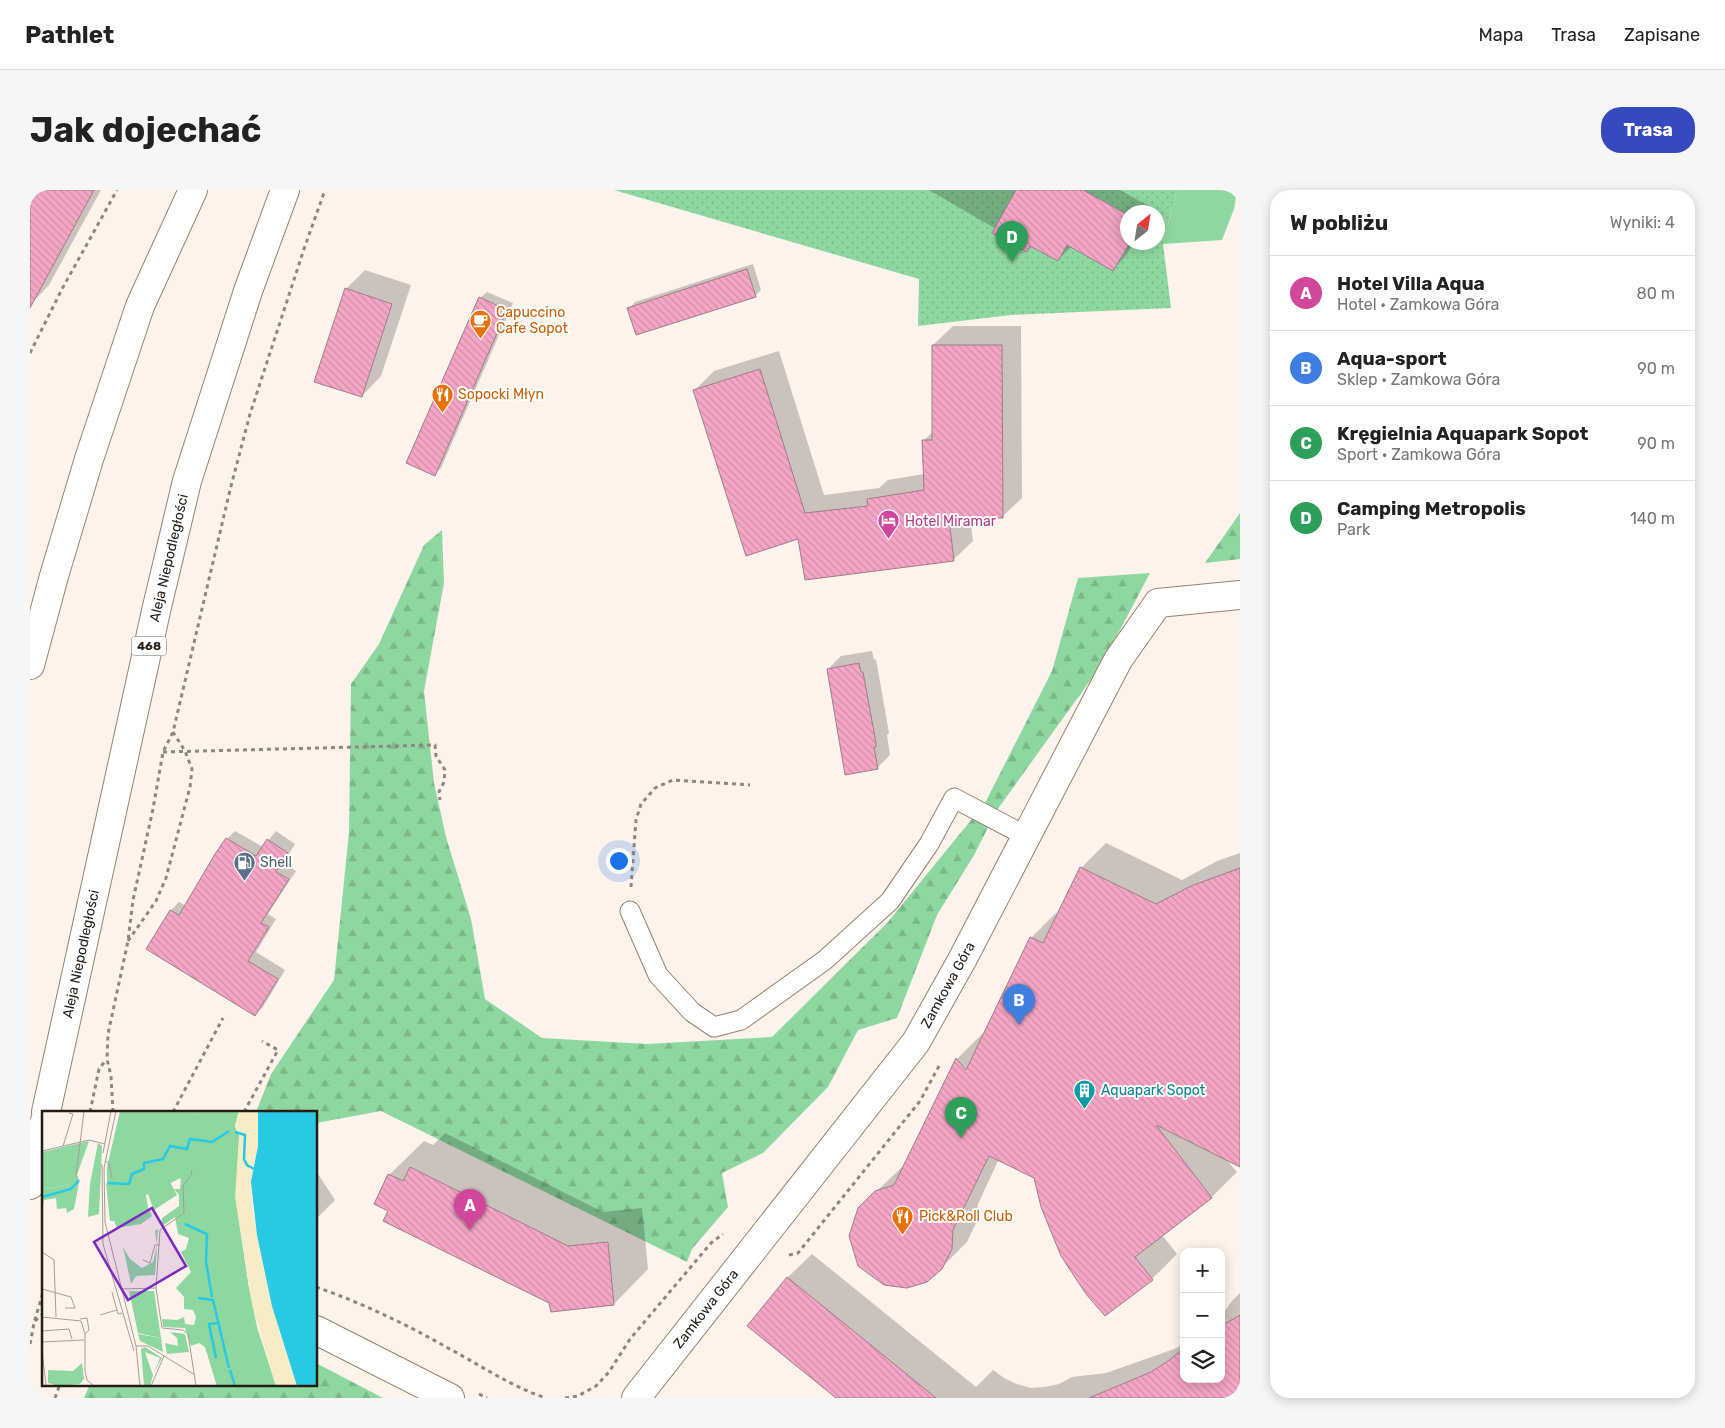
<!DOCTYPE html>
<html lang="pl">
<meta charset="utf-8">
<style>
body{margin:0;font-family:Rubik,sans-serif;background:#f6f6f6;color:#222}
.controls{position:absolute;right:15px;bottom:15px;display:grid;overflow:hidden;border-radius:10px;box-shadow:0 2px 12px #0003}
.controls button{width:45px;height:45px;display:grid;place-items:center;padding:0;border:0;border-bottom:1px solid #e0e0e0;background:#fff;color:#222;font:25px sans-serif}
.compass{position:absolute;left:1090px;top:15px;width:45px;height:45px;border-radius:50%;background:#fff;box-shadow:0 2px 12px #0003;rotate:30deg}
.you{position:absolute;left:588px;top:670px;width:18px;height:18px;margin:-12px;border:4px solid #fff;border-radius:50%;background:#1a73e8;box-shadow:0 0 0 8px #1a73e833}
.badge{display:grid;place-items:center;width:32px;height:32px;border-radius:50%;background:#354abc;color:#fff;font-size:16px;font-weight:700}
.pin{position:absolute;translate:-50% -41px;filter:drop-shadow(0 1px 2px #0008)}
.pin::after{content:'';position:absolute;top:26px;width:18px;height:15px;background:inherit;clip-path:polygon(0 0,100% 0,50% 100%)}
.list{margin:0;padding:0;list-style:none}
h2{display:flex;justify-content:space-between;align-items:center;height:65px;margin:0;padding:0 20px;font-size:21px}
h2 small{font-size:16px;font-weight:400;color:#767676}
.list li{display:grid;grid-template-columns:32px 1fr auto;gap:15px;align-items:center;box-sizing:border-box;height:75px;padding:0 20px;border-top:1px solid #e0e0e0}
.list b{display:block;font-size:19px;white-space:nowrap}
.list p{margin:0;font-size:16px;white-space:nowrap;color:#767676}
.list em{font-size:16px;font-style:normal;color:#767676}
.icon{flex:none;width:28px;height:28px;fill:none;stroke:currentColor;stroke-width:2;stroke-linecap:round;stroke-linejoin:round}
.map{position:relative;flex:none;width:1210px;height:1208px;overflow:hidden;border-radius:20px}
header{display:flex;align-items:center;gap:30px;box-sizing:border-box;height:70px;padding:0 25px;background:#fff;border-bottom:1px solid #e0e0e0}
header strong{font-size:24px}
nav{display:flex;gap:28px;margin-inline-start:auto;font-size:18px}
.intro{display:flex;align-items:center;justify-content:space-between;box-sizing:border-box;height:120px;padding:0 30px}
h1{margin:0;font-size:35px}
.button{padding:12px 22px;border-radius:20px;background:#354abc;color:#fff;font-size:18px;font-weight:700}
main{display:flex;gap:30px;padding:0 30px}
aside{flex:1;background:#fff;border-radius:20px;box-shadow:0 2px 12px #0003}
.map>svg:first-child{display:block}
</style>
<header>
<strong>Pathlet</strong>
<nav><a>Mapa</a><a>Trasa</a><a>Zapisane</a></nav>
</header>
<div class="intro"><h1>Jak dojechać</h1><a class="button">Trasa</a></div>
<main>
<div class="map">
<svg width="1210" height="1208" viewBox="0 0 1210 1208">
<defs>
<pattern id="forest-firs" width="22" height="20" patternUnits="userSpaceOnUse" patternTransform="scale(1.25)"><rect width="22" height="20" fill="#8fd7a0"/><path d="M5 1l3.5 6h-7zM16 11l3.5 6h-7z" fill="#7bb889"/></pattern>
<pattern id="park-dots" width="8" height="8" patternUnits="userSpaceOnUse" patternTransform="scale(1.25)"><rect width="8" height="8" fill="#8fd7a0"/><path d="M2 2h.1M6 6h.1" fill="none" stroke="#7bb889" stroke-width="1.8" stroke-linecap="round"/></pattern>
<pattern id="building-back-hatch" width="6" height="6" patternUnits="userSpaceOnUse" patternTransform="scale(1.25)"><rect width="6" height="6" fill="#f5a5c5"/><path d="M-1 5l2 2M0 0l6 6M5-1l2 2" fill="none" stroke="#d28da8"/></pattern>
</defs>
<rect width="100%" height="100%" fill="#fef3eb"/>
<path fill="#8fd7a0" d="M1147 0H1207L1204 19 1192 50 1133 54Z"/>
<g fill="url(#forest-firs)">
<path d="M1210 323V369L1175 373Z"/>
<path d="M412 340 414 393 394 501 404 593 416 647 441 729 455 809 512 848 617 854 742 847 857 733 955 613 1022 481 1048 388 1120 383 1072 474 967 620 943 667 907 725 867 828 828 840 798 897 733 963 692 983 698 1017 662 1059 657 1072 351 921 286 933V922H226L241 884 304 790 319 642 321 494 349 454 394 355Z"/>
<path d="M286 1173 353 1208H54L60 1194H286Z"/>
</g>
<path fill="url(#park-dots)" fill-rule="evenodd" d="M584 0H1147L1133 54 1141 118 981 125 888 136 889 89ZM1098 22H1128V52H1098Z"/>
<g fill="#0003">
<path d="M1 0H71L19 95 3 112 0 110Z"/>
<path d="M899 0H1090L1124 19 1121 22H1098V52H1104L1096 66 1083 79 1041 57 1028 70 1002 56 997 61 966 39Z"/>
<path d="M723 74 731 100 725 106 599 119 605 112Z"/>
<path d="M335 80 381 95 351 186 332 206 316 99Z"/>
<path d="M457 102 483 113 411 278 405 284 450 108Z"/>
<path d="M923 136H991L992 308 972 327 940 328 943 351 923 370 769 348 664 201 684 181 749 161 794 305 849 298 858 290 894 284 893 251 904 241 903 155Z"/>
<path d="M842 461 844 470 846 469 859 543 857 545 860 565 847 578 798 479 811 466Z"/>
<path d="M205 641 233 657 246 641 265 654 253 673 266 681 238 724 246 729 226 762 255 780 233 817 224 825 117 759 141 720 149 712 156 716 197 649Z"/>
<path d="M1076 653 1152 690 1187 671 1210 663V976L1196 969 1207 982 1182 1007 1132 1045 1147 1064 1122 1089 1006 987 969 969 948 1014 946 1033 937 1052 911 1078 829 1018 872 977 875 976 927 869 952 844 954 846 1001 748 1026 723 1028 724 1051 678Z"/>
<path d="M415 943 573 1022 612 1018 618 1079 584 1114 520 1112 360 1020 359 985 394 951 403 955Z"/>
<path d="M286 981 305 1010 286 1029Z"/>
<path d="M782 1064 946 1197 963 1180 974 1188 987 1194 1001 1198 1015 1197 1029 1194 1042 1187 1076 1183 1147 1158 1154 1153V1189H1191V1126L1202 1111 1210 1103V1208H804L806 1206 719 1135 758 1087Z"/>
</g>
<g fill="url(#building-back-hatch)" stroke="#9c7e89">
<path d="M0 0H64L0 118Z"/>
<path d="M986 0H1053L1098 25V56L1083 81 1037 55 1028 71 1000 56 997 62 962 43Z"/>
<path d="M717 79 726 107 606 145 597 118Z"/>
<path d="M315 98 362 114 332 207 284 192Z"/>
<path d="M449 107 477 120 405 286 376 273Z"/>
<path d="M902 155H972L973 328 919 329 924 371 775 390 768 349 716 366 663 200 730 179 775 323 838 316 837 309 894 300 892 250H902Z"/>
<path d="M829 473 831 482H833L846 553V557H844L848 579 815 585 797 479Z"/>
<path d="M196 648 226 666 237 649 258 663 246 682 259 689 231 733 239 737 218 771 248 789 225 826 116 759 140 720 149 725 185 664Z"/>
<path d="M1050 677 1126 714 1161 696 1210 678V977L1126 935 1182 1008 1105 1067 1123 1090 1075 1126 1056 1104 1031 1066 1011 1017 1004 988 959 966 923 1040 922 1059 912 1079 897 1092 877 1098 854 1095 828 1076 819 1046 828 1018 845 1001 864 995 926 868 936 880 1000 747 1013 753Z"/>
<path d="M380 977 538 1056 578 1052 584 1115 521 1122 519 1113 353 1031 358 1021 344 1014 358 984 373 991Z"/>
<path d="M757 1087 906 1208H806L717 1136Z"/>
<path d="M1210 1125V1208H1059L1121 1182 1138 1171 1154 1158V1189H1191V1136Z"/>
</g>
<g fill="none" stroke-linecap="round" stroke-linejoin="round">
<defs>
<path id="service" d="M600 721 628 785 662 822 684 837 711 830 795 770 860 711 899 654 924 608 996 646"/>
<g id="minor">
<path d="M286 1140 420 1208"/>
<path d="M606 1208 886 852 932 770 1088 470 1128 413 1210 405"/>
</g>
<g id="primary">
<path d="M0 475 24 386 59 269 110 116 163 0"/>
<path d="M16 922 126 421 157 291 218 101 255 0"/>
<path d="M0 995 14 933"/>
</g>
</defs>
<use href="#service" stroke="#99816e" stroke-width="21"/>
<use href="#minor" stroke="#99816e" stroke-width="30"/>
<use href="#primary" stroke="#99816e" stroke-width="30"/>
<g stroke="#90867e" stroke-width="3" stroke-dasharray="4 4" stroke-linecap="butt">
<path d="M0 163 32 99 87 0"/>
<path d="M133 562 405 555 406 566 415 580 414 592 409 602 410 610"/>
<path d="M601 697 606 630 611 614 625 598 643 590 720 595"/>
<path d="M98 751 126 711 136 688 160 597 162 579 155 561 143 542"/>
<path d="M60 922 69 879 76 870"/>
<path d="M83 922 81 886 77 869 78 844 98 751 103 710 123 619 133 562 143 542 200 300 220 224 274 59 295 0"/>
<path d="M143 922 193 828"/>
<path d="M214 922 248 860 232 851"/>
<path d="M759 1065 768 1063 890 911 909 876"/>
<path d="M286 1097C332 1113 376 1134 418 1158 450 1175 482 1197 516 1208"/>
<path d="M5 1131 14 1123"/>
<path d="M0 1154 4 1133 14 1099"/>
<path d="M449 1204 457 1208"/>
<path d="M25 1208 30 1194"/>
<path d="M535 1208 548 1206 566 1196 579 1182 600 1149 681 1053 693 1044"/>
</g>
<use href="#service" stroke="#fff" stroke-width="19"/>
<use href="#minor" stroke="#fff" stroke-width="28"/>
<use href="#primary" stroke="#fff" stroke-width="28"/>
</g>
<defs>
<symbol id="cafe-pin" viewBox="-11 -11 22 30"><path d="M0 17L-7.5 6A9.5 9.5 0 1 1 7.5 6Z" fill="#e8710a" stroke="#fff"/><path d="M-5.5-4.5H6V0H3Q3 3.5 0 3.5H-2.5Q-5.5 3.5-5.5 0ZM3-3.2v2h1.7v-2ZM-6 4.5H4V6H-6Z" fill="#fff"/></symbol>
<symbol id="restaurant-pin" viewBox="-11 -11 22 30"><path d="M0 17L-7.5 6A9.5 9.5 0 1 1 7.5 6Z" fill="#e8710a" stroke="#fff"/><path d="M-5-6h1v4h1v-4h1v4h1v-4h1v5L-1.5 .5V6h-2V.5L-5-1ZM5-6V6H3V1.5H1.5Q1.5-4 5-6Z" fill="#fff"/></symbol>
<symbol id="hotel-pin" viewBox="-11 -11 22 30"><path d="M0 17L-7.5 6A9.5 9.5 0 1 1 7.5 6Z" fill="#d1479c" stroke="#fff"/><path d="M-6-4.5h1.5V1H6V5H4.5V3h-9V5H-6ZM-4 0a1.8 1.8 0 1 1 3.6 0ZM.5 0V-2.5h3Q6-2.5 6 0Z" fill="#fff"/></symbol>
<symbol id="fuel-pin" viewBox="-11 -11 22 30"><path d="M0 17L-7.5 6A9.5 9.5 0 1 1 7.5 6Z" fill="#5c6f8a" stroke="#fff"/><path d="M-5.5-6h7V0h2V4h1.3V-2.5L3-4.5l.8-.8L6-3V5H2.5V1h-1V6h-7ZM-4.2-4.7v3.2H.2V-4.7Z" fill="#fff"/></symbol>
<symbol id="building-pin" viewBox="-11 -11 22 30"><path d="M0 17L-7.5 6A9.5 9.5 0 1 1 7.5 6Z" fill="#0f9aa8" stroke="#fff"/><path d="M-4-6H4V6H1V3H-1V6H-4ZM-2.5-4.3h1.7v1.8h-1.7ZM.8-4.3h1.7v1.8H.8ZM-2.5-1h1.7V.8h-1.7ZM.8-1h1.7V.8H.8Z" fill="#fff"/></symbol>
</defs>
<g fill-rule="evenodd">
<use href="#cafe-pin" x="438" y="118" width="25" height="34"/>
<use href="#restaurant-pin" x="400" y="192" width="25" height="34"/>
<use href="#hotel-pin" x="846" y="318" width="25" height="34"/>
<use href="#fuel-pin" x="202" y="660" width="25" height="34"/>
<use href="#building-pin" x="1042" y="888" width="25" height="34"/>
<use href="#restaurant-pin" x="860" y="1014" width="25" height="34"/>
</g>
<g text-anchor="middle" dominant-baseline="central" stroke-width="4" stroke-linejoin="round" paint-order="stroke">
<rect fill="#fff" stroke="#66605a" stroke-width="1" x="101.5" y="446.5" width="35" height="19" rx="4"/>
<g font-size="12" font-weight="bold" fill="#251c14">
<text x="119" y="456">468</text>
</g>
<g font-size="14" fill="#c56008" stroke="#fff" text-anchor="start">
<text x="466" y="122">Capuccino<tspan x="466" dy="16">Cafe Sopot</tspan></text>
<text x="428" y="204">Sopocki Młyn</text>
<text x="889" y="1026">Pick&amp;Roll Club</text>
</g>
<g font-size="14" fill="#b23c85" stroke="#fff" text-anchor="start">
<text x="875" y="331">Hotel Miramar</text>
</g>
<g font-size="14" fill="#251c14" stroke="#fff">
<text transform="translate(139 368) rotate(-77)">Aleja Niepodległości</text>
<text transform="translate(51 764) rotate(-78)">Aleja Niepodległości</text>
<text transform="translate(918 795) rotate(-61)">Zamkowa Góra</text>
<text transform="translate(676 1119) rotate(-52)">Zamkowa Góra</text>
</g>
<g font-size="14" fill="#4e5e75" stroke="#fff" text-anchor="start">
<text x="230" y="672">Shell</text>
</g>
<g font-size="14" fill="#0d838f" stroke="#fff" text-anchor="start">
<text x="1071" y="900">Aquapark Sopot</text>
</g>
</g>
<g transform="translate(12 921)">
<rect width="275" height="275" fill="#fef3eb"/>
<path d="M47 30 32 72 7 78 0 76V41ZM206 172 215 216 234 275H222L206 219 195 174ZM96 223 119 227 121 241 98 230Z" fill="#8fd7a0"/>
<path d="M78 0H197L193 16 197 24 193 86 206 172 195 174 222 275H175L163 236 157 232 149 235 143 217 121 216 120 208 135 209 142 206 143 213 152 214 154 206 151 199 142 198V186L134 177 149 161 139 141 144 138 147 127 136 123 133 106 119 116 120 107 137 95V84L132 78H138L139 67 104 84 106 96 98 81 133 64 65 80V56ZM56 32 60 35 57 103 46 106 48 73ZM33 65H36L37 72 32 98 25 102 24 97 15 98 14 87 2 89 0 100V76L7 78 32 72ZM116 118 113 164 94 165 89 173 81 136 88 148 100 157 111 151 115 134 113 120ZM87 180H112L119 227 96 222ZM128 221 143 223 147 241 125 243 123 232 136 235 135 227ZM103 236 120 247 112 261 118 247 103 241 111 264 108 275H102L99 238Z" fill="#8fd7a0"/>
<path d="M197 0H216V35L209 71 210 95 230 195 255 275H234L210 193 193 86 197 25 193 14Z" fill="#f6ecc6"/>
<path d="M160 0H182V14L197 24 193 86 206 172 195 174 222 275H175L155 208 152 151 144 141 152 135 155 127 137 110 157 108 159 97 156 77 163 71 166 51 175 35 160 34 147 41 126 45 124 50 134 64 99 81 110 105 99 113 75 117 72 110H68L64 72 67 73V52L89 50 94 54 136 25ZM128 71 135 84 112 99 106 83ZM40 252 42 268 38 273 17 275 6 272V259L31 260Z" fill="#8fd7a0"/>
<path d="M216 0H275V275H255L230 195 215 124 209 71 216 35Z" fill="#29c8e4"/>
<path fill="none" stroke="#29c8e4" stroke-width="2.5" d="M193 21 203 24 202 48 205 54 212 58M66 72 87 73 90 63 102 58V52L121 48 128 35 145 38 148 28 170 31 187 20M0 86 29 78 37 69M143 113 165 123 164 151 170 186M156 187 171 189 187 257M174 247 167 213 176 212M188 259 193 275"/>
<path fill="none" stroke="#a79d95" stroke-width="1" d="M74 0 62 57 63 111 94 235 98 275M21 35 31 3 27 2M0 40 47 29 63 33M61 42 69 0M63 50 67 52 70 67M60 53 61 133 92 240M149 59 150 63 141 75 142 102 118 119 114 177 120 217 141 219 146 223 154 275M34 65 42 0M0 141 12 149 14 206M101 149 108 152 113 134H118M0 178 29 186 33 197H23M80 178 114 177M70 181 76 203 80 202M58 204 75 199M0 206 39 210 43 223V260L45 269 52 275M38 208 45 207 47 219 43 223M0 220 27 218 30 228M0 231 42 229M94 235H106L153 264M0 240 4 274M109 275 122 245"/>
<path fill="#7b2cbf" fill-opacity="0.15" stroke="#7b2cbf" stroke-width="2.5" d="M110 97 144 155 86 189 52 131Z"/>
<rect width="275" height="275" fill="none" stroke="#251c14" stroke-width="2.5"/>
</g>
</svg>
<div class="controls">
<button>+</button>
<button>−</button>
<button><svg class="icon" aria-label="layers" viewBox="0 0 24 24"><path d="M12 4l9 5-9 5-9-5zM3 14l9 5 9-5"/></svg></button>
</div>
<svg class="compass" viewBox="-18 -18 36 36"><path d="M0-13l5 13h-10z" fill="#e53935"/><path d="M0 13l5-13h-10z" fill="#767676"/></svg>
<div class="you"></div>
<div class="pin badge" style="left:440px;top:1040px;background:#d1479c">A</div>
<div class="pin badge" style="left:989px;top:835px;background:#3f7fe0">B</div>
<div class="pin badge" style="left:931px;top:948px;background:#2e9e5b">C</div>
<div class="pin badge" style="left:982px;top:72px;background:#2e9e5b">D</div>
</div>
<aside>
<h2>W pobliżu<small>Wyniki: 4</small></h2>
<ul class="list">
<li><span class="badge" style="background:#d1479c">A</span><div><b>Hotel Villa Aqua</b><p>Hotel · Zamkowa Góra</p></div><em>80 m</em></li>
<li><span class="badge" style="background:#3f7fe0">B</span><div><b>Aqua-sport</b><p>Sklep · Zamkowa Góra</p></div><em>90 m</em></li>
<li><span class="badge" style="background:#2e9e5b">C</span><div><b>Kręgielnia Aquapark Sopot</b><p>Sport · Zamkowa Góra</p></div><em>90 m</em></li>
<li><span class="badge" style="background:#2e9e5b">D</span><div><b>Camping Metropolis</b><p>Park</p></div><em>140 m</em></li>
</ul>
</aside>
</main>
